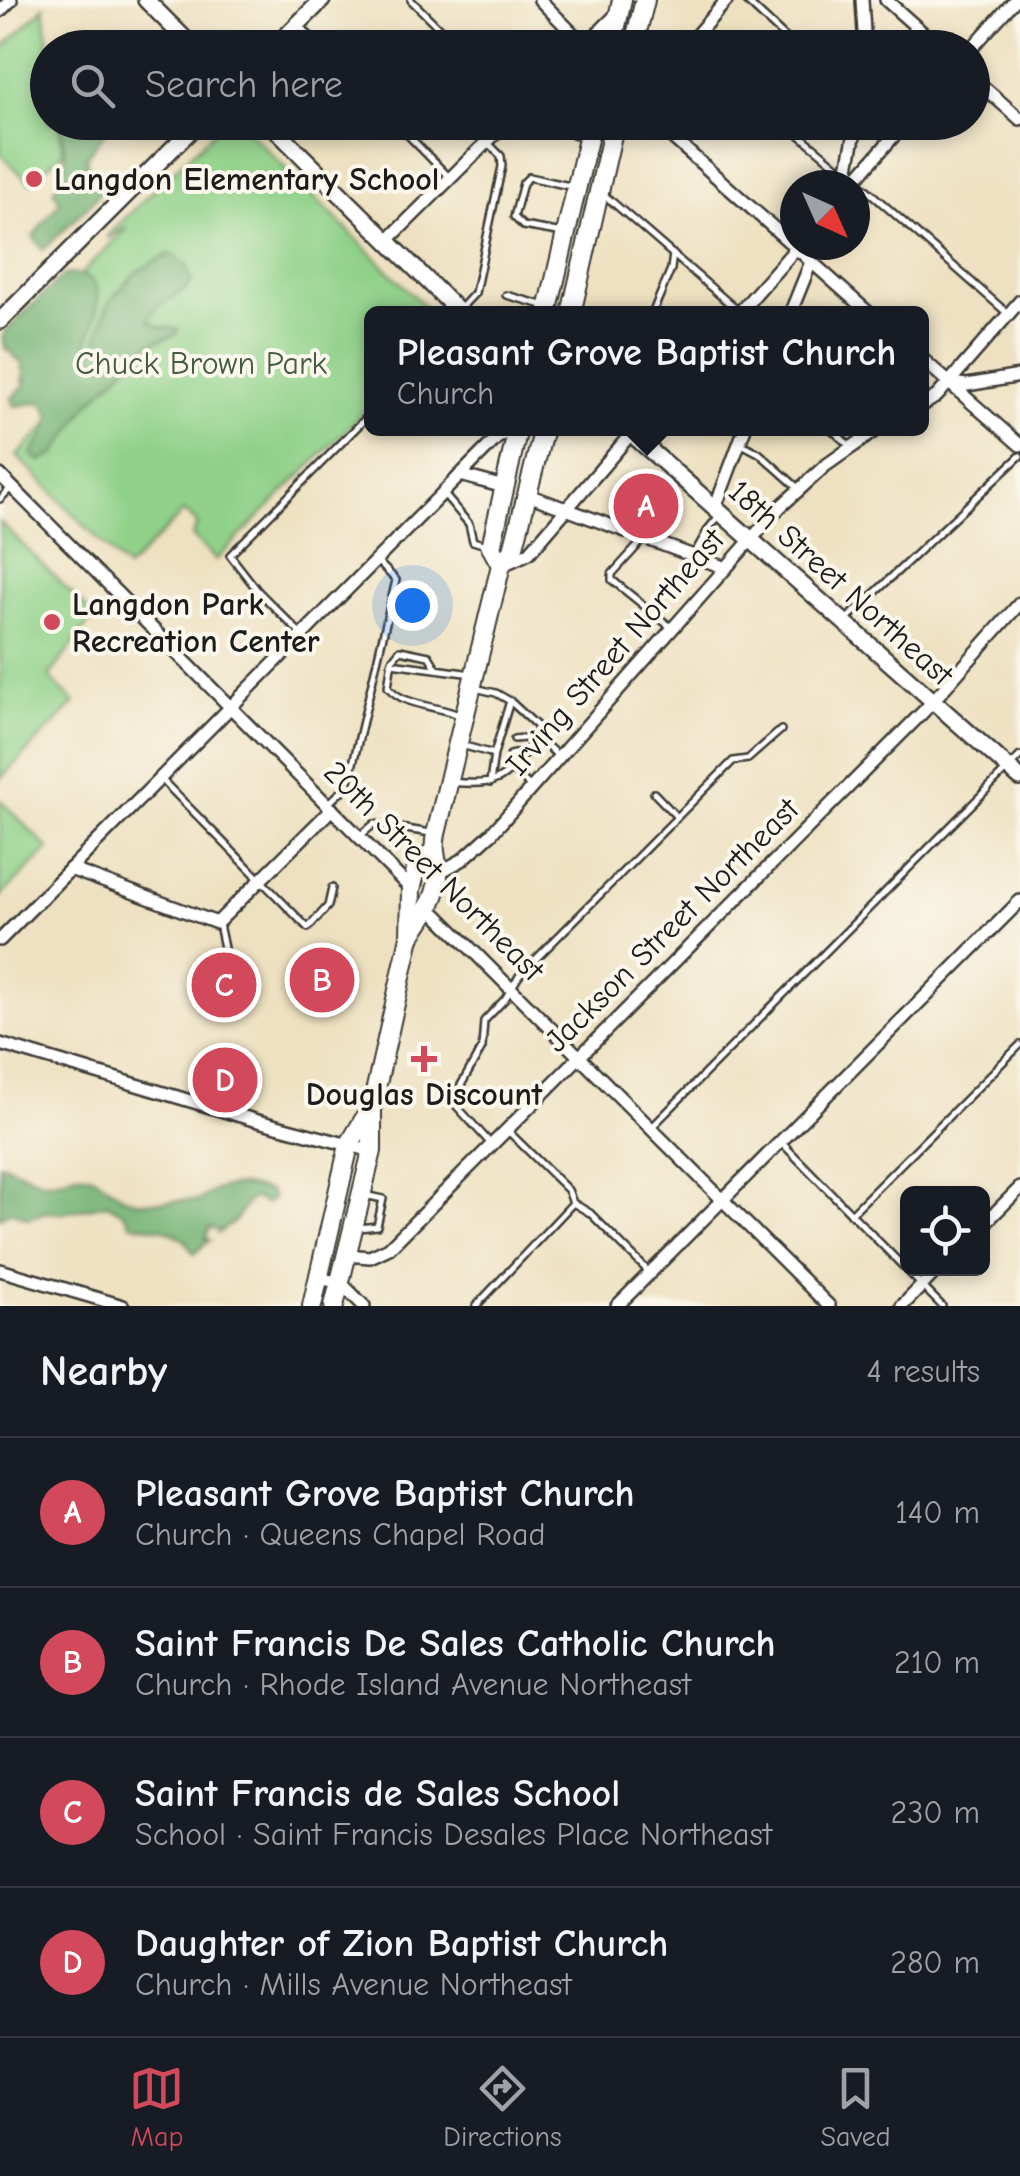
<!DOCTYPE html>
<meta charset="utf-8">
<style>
body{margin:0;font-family:"Comic Neue",sans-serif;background:#20242c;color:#f1f3f6}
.controls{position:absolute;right:30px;bottom:30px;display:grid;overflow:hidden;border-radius:15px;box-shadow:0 5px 15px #0003}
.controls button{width:90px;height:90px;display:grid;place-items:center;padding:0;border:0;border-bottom:2px solid #363941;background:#171b24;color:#f1f3f6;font:50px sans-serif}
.compass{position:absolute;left:780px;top:170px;width:90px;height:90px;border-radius:50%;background:#171b24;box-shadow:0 5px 15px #0003;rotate:135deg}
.you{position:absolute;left:412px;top:605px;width:35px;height:35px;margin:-25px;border:8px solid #fff;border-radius:50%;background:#1a73e8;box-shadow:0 0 0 15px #1a73e833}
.badge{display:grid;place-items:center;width:65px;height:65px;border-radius:50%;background:#d1495b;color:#fff;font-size:32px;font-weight:700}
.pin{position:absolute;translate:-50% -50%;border:5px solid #fff;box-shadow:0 2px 10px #0006}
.popup{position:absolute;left:364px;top:306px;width:565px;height:130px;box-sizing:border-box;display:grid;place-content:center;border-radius:15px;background:#171b24;filter:drop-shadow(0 2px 8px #0005);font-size:32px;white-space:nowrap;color:#9ea1a6}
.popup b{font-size:38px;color:#f1f3f6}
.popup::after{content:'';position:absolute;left:50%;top:100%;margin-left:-20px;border:20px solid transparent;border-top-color:#171b24}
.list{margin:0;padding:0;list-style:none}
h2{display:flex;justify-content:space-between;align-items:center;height:130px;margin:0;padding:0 40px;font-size:42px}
h2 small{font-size:32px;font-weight:400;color:#9ea1a6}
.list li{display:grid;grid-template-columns:65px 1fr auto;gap:30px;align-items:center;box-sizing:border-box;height:150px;padding:0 40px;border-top:2px solid #363941}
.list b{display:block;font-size:38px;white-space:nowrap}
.list p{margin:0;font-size:32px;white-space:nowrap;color:#9ea1a6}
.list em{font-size:32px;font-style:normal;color:#9ea1a6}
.icon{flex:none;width:55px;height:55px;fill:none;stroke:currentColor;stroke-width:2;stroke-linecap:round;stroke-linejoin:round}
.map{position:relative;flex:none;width:1020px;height:1306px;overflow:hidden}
.search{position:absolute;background:#171b24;box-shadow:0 5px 15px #0003;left:30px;right:30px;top:30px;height:110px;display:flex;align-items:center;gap:25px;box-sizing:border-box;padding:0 35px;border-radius:55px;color:#9ea1a6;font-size:38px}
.sheet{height:730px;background:#171b24}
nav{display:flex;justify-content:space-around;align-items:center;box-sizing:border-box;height:140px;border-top:2px solid #363941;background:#171b24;font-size:28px;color:#9ea1a6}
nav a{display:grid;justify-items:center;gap:5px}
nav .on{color:#d1495b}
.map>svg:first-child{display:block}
</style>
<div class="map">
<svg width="1020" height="1306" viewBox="0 0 1020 1306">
<rect width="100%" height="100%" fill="#fbf7ec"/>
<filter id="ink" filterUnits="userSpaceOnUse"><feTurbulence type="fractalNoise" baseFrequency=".01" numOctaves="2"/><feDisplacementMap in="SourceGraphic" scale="20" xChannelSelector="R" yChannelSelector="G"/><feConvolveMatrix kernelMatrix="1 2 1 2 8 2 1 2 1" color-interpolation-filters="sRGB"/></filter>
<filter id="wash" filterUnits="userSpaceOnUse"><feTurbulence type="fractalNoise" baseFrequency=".0048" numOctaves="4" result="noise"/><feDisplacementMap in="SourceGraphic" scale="40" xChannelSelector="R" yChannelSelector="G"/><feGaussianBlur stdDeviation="2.25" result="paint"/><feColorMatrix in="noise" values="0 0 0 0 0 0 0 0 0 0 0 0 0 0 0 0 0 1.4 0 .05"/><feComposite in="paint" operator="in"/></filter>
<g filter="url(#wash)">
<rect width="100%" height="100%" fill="#eee1c1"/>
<g fill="#90d189" stroke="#567652" stroke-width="2.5">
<path d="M44 7 49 47 48 122 59 123 63 152 30 183 0 154V51Z"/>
<path d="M223 123H240L431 313 371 314V405L216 560 192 536 198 524 184 511 127 569 17 456 56 416 22 380 47 353 6 349 128 227 108 238V235Z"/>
<path d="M0 522 94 616 49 677 75 703 0 779Z"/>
<path d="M0 800 49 849 0 897Z"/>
</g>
<g fill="#74b375" stroke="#486848" stroke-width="2.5">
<path d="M60 123H112L86 158 90 173 103 177 106 183 95 199 43 250 33 236 60 201 53 190C72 174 64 144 60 123Z"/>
<path d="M170 254 186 264 192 281C180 301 157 296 149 321L160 327 178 329 177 334 147 345 87 406 55 455 40 461 32 454C41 436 62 421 41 402L15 406 11 399 26 384 22 364 6 348 2 338 5 332 64 275C119 268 92 326 84 354L91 359 109 302 136 272Z"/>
<path d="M0 1164C18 1166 31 1182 51 1181 65 1181 74 1170 89 1175 107 1180 117 1198 136 1201 151 1204 179 1199 198 1201 222 1181 240 1184 269 1191L273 1198 266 1204 255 1198 248 1201 235 1221 218 1233V1230L209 1228 206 1239 210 1240 194 1254 183 1238 164 1229 130 1224 125 1214 107 1204 63 1213 46 1212 28 1218 10 1211 0 1218Z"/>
</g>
</g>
<g filter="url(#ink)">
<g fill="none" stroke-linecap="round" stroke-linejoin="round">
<defs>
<g id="lane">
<path d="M411 0 459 48"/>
<path d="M745 0 788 40V48"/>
<path d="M299 25 322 48"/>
<path d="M426 48 442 31"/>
<path d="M395 122 448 176"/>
<path d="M564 122V132L585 137"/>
<path d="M784 122 848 175"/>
<path d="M857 181 1006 312"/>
<path d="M602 193 737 310"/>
<path d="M563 233 523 226 514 217 523 183 529 177 574 187"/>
<path d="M506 295 546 306"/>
<path d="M460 309 475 293 502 166 501 156 489 144"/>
<path d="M652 314 671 269 673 254"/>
<path d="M830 428 851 447"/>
<path d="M740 443 759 453 797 487"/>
<path d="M443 493 469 524 473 541 489 546"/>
<path d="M0 499 10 489"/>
<path d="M643 540 612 574V580L673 629"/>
<path d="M693 556 709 528 719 516"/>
<path d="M846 620 1020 456"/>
<path d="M301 634 258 591 230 555 371 413"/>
<path d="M391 663 472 674"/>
<path d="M437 669 429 656 400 650 392 660 388 687C404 707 438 705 461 716"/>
<path d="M475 688 496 693 510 701 537 726 538 737 558 756"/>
<path d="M514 739 536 737"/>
<path d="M461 745 494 754"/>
<path d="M510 755 522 752"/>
<path d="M512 770 530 786"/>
<path d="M162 780 308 928 328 906 332 888"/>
<path d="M451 782C506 788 505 776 538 737"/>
<path d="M490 783 494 754 510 701"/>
<path d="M654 793 677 817"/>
<path d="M328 804 348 785 396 580 378 562"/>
<path d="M360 836 374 824 431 833"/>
<path d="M219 924 224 948"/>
<path d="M652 1127 1020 756"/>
<path d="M781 1142 942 1306"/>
<path d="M491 1144 452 1101 482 1048 484 1021 505 999 519 976 733 761 748 759 781 730"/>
<path d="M573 1203 590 1213 648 1271"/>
<path d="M851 1214 1020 1045"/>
<path d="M359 1228 377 1226 383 1199 364 1195"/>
<path d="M476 1306 573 1203 568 1190 509 1132"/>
</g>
<g id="street">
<path d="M540 0 587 48"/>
<path d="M862 0 865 48"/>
<path d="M886 0 940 48"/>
<path d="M0 11 11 0"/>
<path d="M583 48 619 12"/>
<path d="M685 48 727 0"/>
<path d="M972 48 1015 0"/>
<path d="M972 77 1020 119"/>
<path d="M655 122 870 314"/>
<path d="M855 180 848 168 857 122"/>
<path d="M851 185 906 122"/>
<path d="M386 242 507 122"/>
<path d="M738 314 798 246"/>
<path d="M790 314 811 262"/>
<path d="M921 358 1020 445"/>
<path d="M950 383 967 385 1020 376"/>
<path d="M921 406 937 396 1020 301"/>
<path d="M0 475 413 891"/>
<path d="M460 475 504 487"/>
<path d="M528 495 726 568"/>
<path d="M715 508 745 428"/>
<path d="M505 564 529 553 636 428"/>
<path d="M70 869 217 923 332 809"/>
<path d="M438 873 462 860 491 834 779 508 825 466 879 428"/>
<path d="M426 904 829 1306"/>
<path d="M0 940 499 436 518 429"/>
<path d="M0 1044 254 1120 372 1151"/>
<path d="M982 1226 1020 1188"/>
<path d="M346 1255 370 1257 389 1248 924 711 1020 603"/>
<path d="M0 1270 123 1306"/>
<path d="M319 1278 341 1283 364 1306"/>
<path d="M617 1306 1020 901"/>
<path d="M902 1306 939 1268"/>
</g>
<g id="secondary">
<path d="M146 0 194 48"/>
<path d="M274 48 322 0"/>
<path d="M268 122 461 314"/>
<path d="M0 321 199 122"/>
<path d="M625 428 1020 778"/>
</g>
<g id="primary">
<path d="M611 48 622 0"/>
<path d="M633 48 645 0"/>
<path d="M547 314 592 122"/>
<path d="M571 314 615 122"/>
<path d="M501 565 491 547 518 428"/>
<path d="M410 937C421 918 438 900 438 876 438 858 432 853 436 834L501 565 513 550 544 428"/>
<path d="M312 1306 349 1145 372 1106"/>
<path d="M334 1306 372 1151V1106L410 937 411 889 417 867 432 852"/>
</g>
</defs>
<use href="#lane" stroke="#3c3a35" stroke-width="10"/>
<use href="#street" stroke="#3c3a35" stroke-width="16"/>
<use href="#secondary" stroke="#3c3a35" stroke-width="20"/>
<use href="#primary" stroke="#3c3a35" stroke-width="22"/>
<use href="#lane" stroke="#fff" stroke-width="5"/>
<use href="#street" stroke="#fff" stroke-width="11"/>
<use href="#secondary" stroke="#fff" stroke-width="15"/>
<use href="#primary" stroke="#fff" stroke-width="18"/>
</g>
</g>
<g fill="#d1495b" stroke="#fbf7ec" stroke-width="4">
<circle cx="34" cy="179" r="10"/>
<circle cx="52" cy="622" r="10"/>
<path d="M419 1044h10v10h10v10h-10v10h-10v-10h-10v-10h10z"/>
</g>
<g text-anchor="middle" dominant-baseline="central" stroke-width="8" stroke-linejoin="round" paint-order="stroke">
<g font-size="32" font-weight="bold" fill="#1c1c1c" stroke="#fbf7ec" text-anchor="start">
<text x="54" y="179">Langdon Elementary School</text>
<text x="72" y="604">Langdon Park<tspan x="72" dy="37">Recreation Center</tspan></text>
<text x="424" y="1094" text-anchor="middle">Douglas Discount</text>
</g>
<g font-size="32" fill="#455b42" stroke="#fbf7ec">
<text x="201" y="363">Chuck Brown Park</text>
</g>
<g font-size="32" fill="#1c1c1c" stroke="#fbf7ec">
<text transform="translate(841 583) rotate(42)">18th Street Northeast</text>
<text transform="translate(615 652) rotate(-49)">Irving Street Northeast</text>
<text transform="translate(434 871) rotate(45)">20th Street Northeast</text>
<text transform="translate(672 925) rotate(-45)">Jackson Street Northeast</text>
</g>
</g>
</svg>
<div class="controls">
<button><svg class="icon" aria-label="locate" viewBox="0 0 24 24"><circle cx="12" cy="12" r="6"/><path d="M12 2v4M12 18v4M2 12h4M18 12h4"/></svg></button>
</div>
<svg class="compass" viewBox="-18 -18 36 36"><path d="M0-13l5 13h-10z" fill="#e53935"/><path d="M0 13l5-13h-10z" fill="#9ea1a6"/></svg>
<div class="you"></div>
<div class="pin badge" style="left:646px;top:506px">A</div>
<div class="popup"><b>Pleasant Grove Baptist Church</b>Church</div>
<div class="pin badge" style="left:322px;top:980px">B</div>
<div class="pin badge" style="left:224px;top:985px">C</div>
<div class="pin badge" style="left:225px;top:1080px">D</div>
<div class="search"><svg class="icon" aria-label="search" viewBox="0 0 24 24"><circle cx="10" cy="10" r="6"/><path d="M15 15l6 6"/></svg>Search here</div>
</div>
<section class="sheet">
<h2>Nearby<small>4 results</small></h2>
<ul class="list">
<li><span class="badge">A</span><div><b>Pleasant Grove Baptist Church</b><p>Church · Queens Chapel Road</p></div><em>140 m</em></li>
<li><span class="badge">B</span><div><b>Saint Francis De Sales Catholic Church</b><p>Church · Rhode Island Avenue Northeast</p></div><em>210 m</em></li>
<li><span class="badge">C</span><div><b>Saint Francis de Sales School</b><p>School · Saint Francis Desales Place Northeast</p></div><em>230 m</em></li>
<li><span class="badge">D</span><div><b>Daughter of Zion Baptist Church</b><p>Church · Mills Avenue Northeast</p></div><em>280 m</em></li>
</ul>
</section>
<nav>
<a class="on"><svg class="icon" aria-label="map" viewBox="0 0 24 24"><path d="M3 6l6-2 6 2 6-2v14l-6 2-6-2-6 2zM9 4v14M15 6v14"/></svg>Map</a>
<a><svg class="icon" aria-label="directions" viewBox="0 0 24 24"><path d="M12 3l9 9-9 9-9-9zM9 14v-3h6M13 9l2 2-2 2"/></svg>Directions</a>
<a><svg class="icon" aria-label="saved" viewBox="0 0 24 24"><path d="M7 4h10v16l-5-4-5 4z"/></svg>Saved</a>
</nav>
